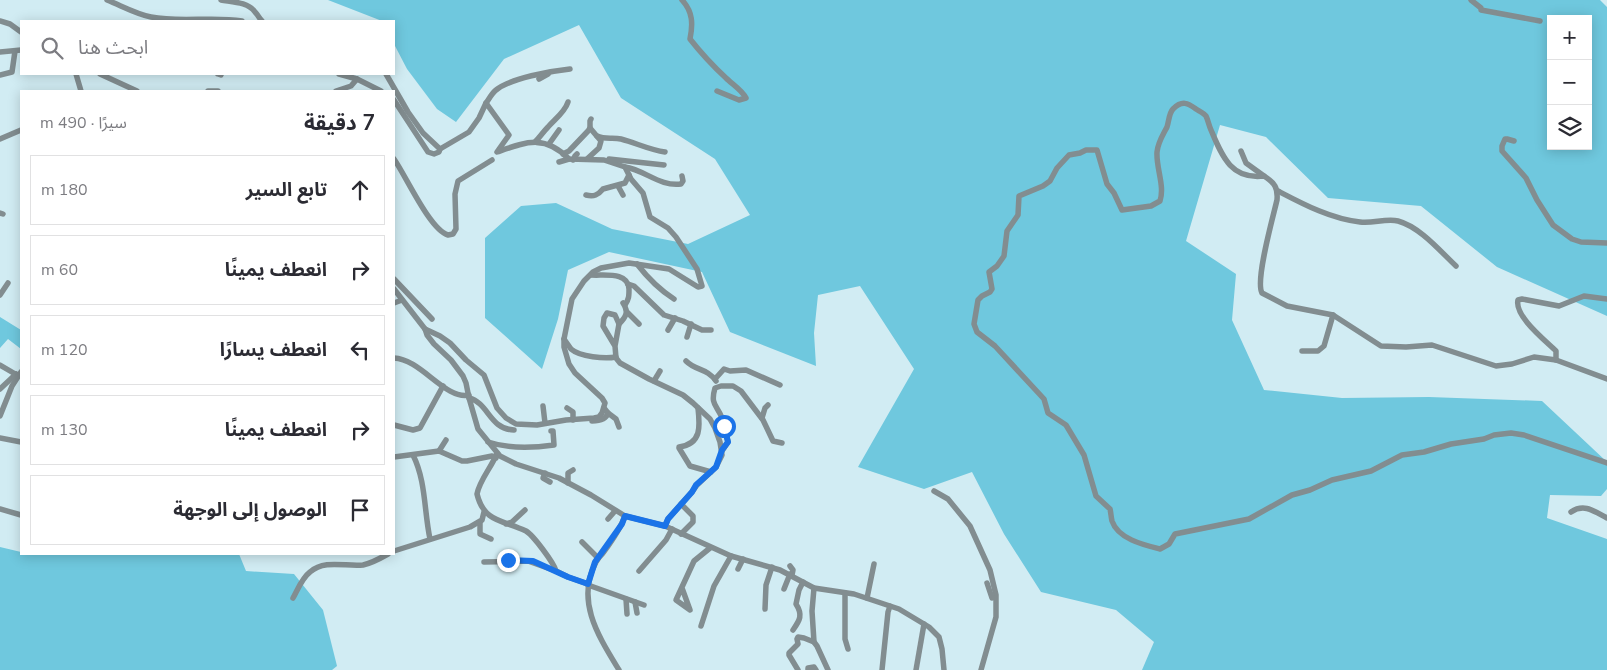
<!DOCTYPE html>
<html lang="ar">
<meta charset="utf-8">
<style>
body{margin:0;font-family:"Nunito Sans","Noto Sans Arabic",sans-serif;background:#f2f2f3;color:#2b2b33;direction:rtl}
.controls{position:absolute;right:15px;top:15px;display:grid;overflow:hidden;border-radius:0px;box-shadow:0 2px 12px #0003}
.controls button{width:45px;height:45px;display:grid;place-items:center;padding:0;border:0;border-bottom:1px solid #e1e1e2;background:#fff;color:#2b2b33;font:25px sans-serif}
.stop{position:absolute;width:15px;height:15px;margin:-11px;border:4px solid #1a73e8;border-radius:50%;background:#fff}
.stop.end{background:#1a73e8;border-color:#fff;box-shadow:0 1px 5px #0008}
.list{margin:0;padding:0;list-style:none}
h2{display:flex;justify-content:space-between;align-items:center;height:65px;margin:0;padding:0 20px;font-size:21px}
h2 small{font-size:16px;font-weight:400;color:#7c7c81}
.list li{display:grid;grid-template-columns:32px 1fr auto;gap:15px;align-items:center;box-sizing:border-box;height:70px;margin:0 10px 10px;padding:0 10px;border:1px solid #e1e1e2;border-radius:0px}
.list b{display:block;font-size:19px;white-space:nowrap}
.list em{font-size:16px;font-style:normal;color:#7c7c81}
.icon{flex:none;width:28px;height:28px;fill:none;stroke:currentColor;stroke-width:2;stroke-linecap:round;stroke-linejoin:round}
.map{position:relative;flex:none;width:1607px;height:670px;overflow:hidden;direction:ltr}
.search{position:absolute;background:#fff;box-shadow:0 2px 12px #0003;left:20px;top:20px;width:375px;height:55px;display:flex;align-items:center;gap:12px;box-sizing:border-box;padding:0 18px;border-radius:0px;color:#7c7c81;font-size:19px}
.panel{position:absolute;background:#fff;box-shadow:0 2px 12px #0003;left:20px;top:90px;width:375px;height:465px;border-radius:0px;direction:rtl}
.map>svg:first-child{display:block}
</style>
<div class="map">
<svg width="1607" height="670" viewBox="0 0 1607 670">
<rect width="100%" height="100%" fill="#d1ecf3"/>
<g fill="#6fc8de" fill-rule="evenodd">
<path d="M328 0H1600L1607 7V316L1497 267 1421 206 1328 198 1266 137 1220 125 1186 241 1236 274 1232 320 1264 390 1342 398 1429 397 1542 401 1607 462V489L1601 496 1550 495 1547 518 1607 539V670H1142L1154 642 1116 610 1041 592 1004 534 972 472 924 489 858 467 914 369 860 286 818 295 814 333 816 366 730 332 702 272 609 252 568 270 558 319 542 369 485 318V238L521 206 556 203 612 229 688 244 750 215 715 159 621 98 579 25 504 59 456 122 437 109 407 69 394 44V21H382ZM1551 19H1588V146H1551Z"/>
<path d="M0 317 21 330V349L8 339 0 348Z"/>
<path d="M0 547 21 552V554H239L246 571 294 574 323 610 337 666 332 670H0Z"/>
</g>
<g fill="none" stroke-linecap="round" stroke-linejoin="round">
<g stroke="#828d90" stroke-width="5.5">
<path d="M107 0C122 6 136 14 151 17 181 23 212 16 242 21"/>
<path d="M221 0C232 2 248 2 255 12 258 15 259 18 262 21"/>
<path d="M682 0C693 12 693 24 690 39 701 53 713 66 726 78 732 84 742 90 746 98L739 100 717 91"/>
<path d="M1471 0 1481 8V10L1540 21"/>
<path d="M0 21 10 24 21 32"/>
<path d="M0 52 21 50"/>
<path d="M76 74 81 91"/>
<path d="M100 74 137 91"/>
<path d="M218 74 221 75"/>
<path d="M339 74 357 79 381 91"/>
<path d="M386 74 408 112 423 133 440 149 469 132 479 118 486 103 509 135 497 152C526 142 545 134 569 159L604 160 625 167 631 179 643 193 650 217 668 228 676 237 697 269 702 286 698 287 669 269 629 263 601 268 593 272 584 281 572 299 564 339V347L569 364 575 373 602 398 605 403 602 413 599 417 594 418 566 420 537 425 516 424 506 418 497 408 484 375 466 360 450 343 440 336 425 329"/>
<path d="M0 75 12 72 15 51"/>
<path d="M539 79 548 74"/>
<path d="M208 91H218"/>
<path d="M336 91 351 86 357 79"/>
<path d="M394 100 428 152 434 154 439 152 440 149"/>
<path d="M486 103C489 99 492 93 496 90 511 78 551 71 570 69"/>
<path d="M597 136C605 140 613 137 621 139 636 143 650 150 665 152"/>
<path d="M0 139 21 130"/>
<path d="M1514 141 1507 139H1505L1502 146V151L1526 178 1537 200 1553 225 1572 239 1581 242 1607 243"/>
<path d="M535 142C540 137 543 132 548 127 555 119 565 112 568 102"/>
<path d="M549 144 559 130"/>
<path d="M1241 151 1246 163 1264 176"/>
<path d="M563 154 569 151 588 131 590 128V121L591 119"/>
<path d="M394 159C406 176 430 230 448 235L453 234 456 229 455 194 458 181 492 160"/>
<path d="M587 159 599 148 601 141 590 128"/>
<path d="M609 159 664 165"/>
<path d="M573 160 575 156 577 154"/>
<path d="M559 162 569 159"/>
<path d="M625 167C645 170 660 187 681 184L683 181 682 176"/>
<path d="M618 186 623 195"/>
<path d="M1278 191C1303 204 1331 219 1360 222 1372 224 1386 218 1398 221 1420 227 1440 251 1456 266"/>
<path d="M586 195C594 197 598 195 603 189L625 183 629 175"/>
<path d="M0 213 3 214"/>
<path d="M637 264C647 277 660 290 674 299"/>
<path d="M591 275C604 276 628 271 629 289 629 296 629 299 625 305"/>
<path d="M394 279 432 319"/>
<path d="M628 284 634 286 664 315 683 321 702 330H711"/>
<path d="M394 289 425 329 427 335 434 344 451 360 463 376 466 383 469 398 478 429 500 456 516 464 559 478 591 495 625 516 665 526 731 556 780 570 814 588 854 594 899 609 929 627 939 637 942 649 944 670"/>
<path d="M0 295 8 283"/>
<path d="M394 303 402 300"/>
<path d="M627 312 639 324"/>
<path d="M619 324C626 317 629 312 623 303"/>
<path d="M668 330 675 318"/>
<path d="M687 337 691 324"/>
<path d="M564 339C566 342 569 346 571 349 580 357 605 359 616 357"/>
<path d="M615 346 619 324 615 315 607 313 604 318 603 326 615 346 616 358 620 363 649 379 683 395 693 403 710 419 715 428 720 442 722 455 716 467 697 485 692 492 668 519 665 526"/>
<path d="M1302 351H1318L1324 346 1333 315"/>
<path d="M394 358C421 359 445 400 469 395"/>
<path d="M1556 360V351C1546 341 1514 316 1518 300L1522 299 1559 306 1584 296 1607 299"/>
<path d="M686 361C696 371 707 368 716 381"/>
<path d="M0 365 17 375"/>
<path d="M715 379 724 369 730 371 746 370 780 385"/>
<path d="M1607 379 1556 360 1534 357 1512 364 1496 366 1432 345 1406 347 1381 346 1333 315 1287 306 1262 293C1255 281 1273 217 1277 200 1278 188 1275 183 1264 176 1231 180 1222 156 1211 130 1209 126 1208 120 1206 116 1204 113 1199 111 1196 109 1188 103 1182 100 1173 109 1169 113 1169 121 1167 127 1163 135 1158 142 1157 152 1156 168 1165 186 1160 201L1151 206 1122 210 1114 193 1107 184 1097 150H1086L1080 153 1069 155 1057 168 1050 181 1043 186 1019 196 1018 215 1007 231 1004 256 997 266 989 272 992 289 990 292 982 296 978 300 974 324 977 332 995 346 1044 399 1048 413 1066 425 1084 455 1096 496 1110 509C1111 513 1111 517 1112 521 1118 539 1144 545 1160 549L1169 544 1175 534 1249 519 1292 495 1310 490 1332 480 1371 471 1402 455 1424 452 1451 444 1484 439 1494 435 1511 433 1524 435 1607 463"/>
<path d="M654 381 660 371"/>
<path d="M0 389 16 374"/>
<path d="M469 398C489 403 489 429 514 430"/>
<path d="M543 406 545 423"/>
<path d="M567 408 573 412V420"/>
<path d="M698 408C700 426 702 444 679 447V448L690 466 711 472"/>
<path d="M608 413 616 419 619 427"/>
<path d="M0 416 12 386 21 372"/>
<path d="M762 418 765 408 768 405"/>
<path d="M592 421C598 421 606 420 608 413L604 408"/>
<path d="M394 425 413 430 420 428 443 386"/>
<path d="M0 438 21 442"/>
<path d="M488 442C509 449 533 448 554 445L553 431H551"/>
<path d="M439 451 446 440"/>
<path d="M722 451 728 442C726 434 725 425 722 418 717 405 710 405 715 388L721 386H733L741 391 763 420 773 441 782 443"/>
<path d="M497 453C492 467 480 479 477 494 484 523 504 520 526 531 533 535 554 563 556 571L568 577 588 584"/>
<path d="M413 455C426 481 424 511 430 539"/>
<path d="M394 457 439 451 462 461H467L492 456 496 458"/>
<path d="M545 473 543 478 550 482"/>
<path d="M568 483V473L573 470"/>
<path d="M934 491 948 499 970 526 990 570 996 595V617L981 670"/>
<path d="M681 504 693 516V522L681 534"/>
<path d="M0 509 21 515"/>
<path d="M1571 512C1584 503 1594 511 1607 518"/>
<path d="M608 519 615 511"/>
<path d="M480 522V534L491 539"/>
<path d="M506 524 512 522 525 510"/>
<path d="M582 542 598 558"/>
<path d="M394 551 470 527 482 520 484 512"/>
<path d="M484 562 528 561 556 571"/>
<path d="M790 566 793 570 792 575"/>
<path d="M738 569 743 559"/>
<path d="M639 571 666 540 672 529"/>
<path d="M987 583 992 598"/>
<path d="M588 585 644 605"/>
<path d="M682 588 690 610 676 600 694 561 710 548"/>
<path d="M814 588 812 611 814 642 817 646 828 670"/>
<path d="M784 589 790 574"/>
<path d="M845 593V639L848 649"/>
<path d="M293 598C298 589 302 578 310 572 325 559 346 567 363 565 372 563 381 558 388 554"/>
<path d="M867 598 874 564"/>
<path d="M626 599 627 614"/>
<path d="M635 602 637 613"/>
<path d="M765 609 766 585 772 567"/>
<path d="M701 626 714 586 731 556"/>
<path d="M793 630C800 620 803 615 796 604L799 590 803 582"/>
<path d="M619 670C599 637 575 601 596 562 598 558 600 556 603 553 611 542 620 530 625 516"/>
<path d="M798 670 789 655V653L798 644 797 639 798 637 804 638 814 642"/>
<path d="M808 670V668L814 667 816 670"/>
<path d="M882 670 888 612 890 606"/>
<path d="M916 670 924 624"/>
</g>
</g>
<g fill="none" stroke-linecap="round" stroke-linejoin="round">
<path stroke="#1a73e8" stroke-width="6" d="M508 560 533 561 568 577 588 584 595 562 622 524 625 516 665 526 668 519 692 492 696 485 716 467 722 450 728 442 724 426"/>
</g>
</svg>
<div class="controls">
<button>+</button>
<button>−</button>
<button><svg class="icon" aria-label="layers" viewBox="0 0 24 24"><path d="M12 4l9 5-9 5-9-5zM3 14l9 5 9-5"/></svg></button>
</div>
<div class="stop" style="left:724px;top:426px"></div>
<div class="stop end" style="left:508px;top:560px"></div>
<div class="search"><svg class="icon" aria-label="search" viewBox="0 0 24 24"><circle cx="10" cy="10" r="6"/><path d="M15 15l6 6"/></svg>ابحث هنا</div>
<section class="panel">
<h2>7 دقيقة<small>سيرًا · 490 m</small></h2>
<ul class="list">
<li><svg class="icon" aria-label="ahead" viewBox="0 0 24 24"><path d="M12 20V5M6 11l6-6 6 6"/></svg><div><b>تابع السير</b></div><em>180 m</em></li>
<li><svg class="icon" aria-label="right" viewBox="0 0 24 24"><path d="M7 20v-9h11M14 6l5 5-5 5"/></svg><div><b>انعطف يمينًا</b></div><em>60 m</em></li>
<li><svg class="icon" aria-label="left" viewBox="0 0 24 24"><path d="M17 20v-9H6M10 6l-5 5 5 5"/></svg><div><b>انعطف يسارًا</b></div><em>120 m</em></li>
<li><svg class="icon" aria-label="right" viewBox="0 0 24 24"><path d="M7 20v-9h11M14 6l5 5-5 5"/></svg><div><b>انعطف يمينًا</b></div><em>130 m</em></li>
<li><svg class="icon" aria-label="arrive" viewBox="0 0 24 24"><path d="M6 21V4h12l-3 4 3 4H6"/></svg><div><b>الوصول إلى الوجهة</b></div></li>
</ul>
</section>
</div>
